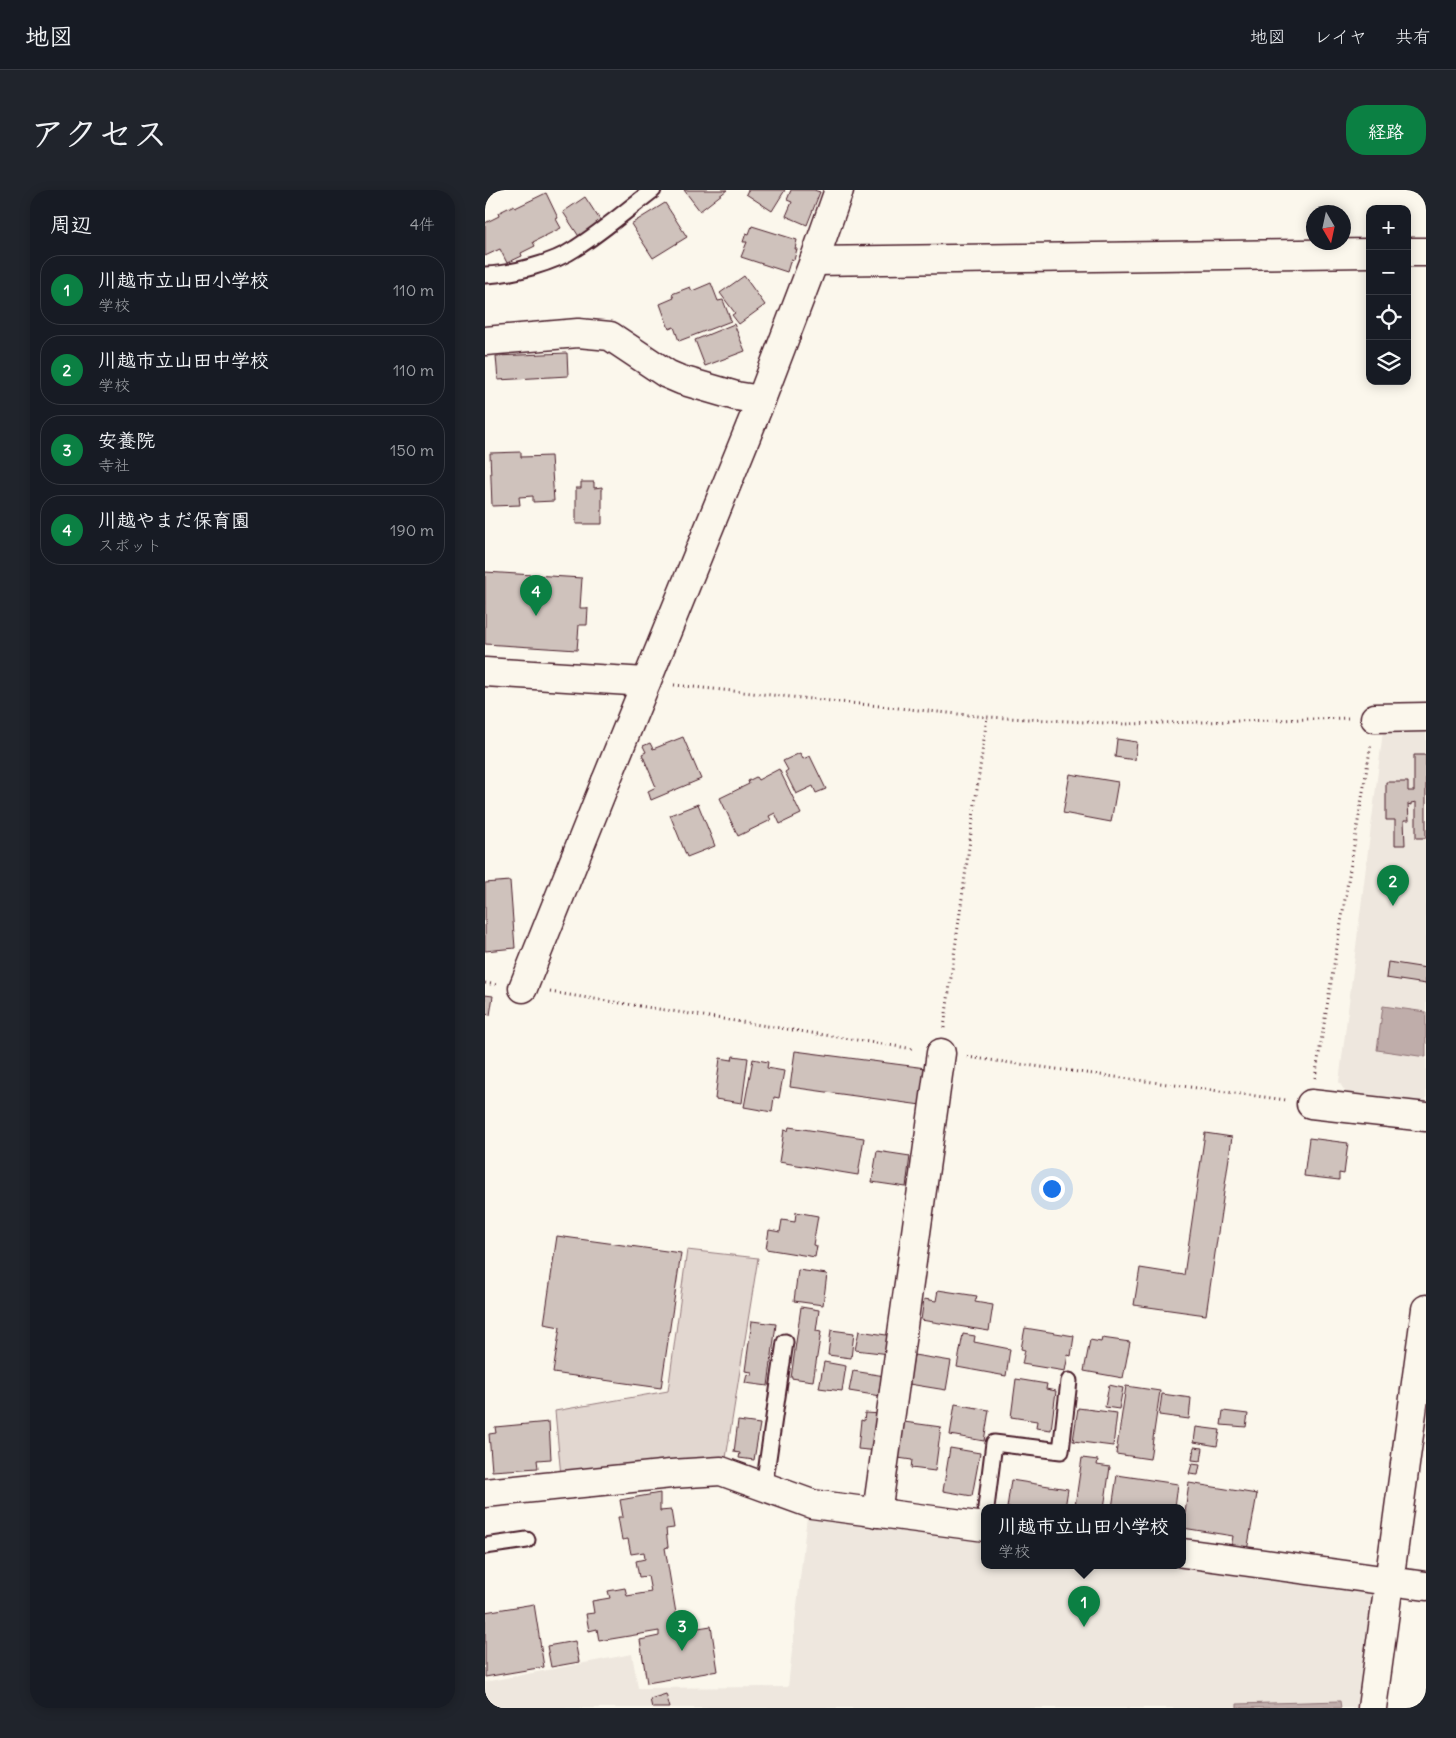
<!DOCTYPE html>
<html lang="ja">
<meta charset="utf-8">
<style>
body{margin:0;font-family:Delius,"Klee One",sans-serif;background:#20242c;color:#f1f3f6}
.controls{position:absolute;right:15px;top:15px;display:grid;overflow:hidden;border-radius:10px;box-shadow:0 2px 12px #0003}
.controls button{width:45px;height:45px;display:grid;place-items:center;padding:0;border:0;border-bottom:1px solid #363941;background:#171b24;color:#f1f3f6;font:25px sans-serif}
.compass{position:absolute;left:821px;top:15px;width:45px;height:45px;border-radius:50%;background:#171b24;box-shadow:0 2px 12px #0003;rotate:171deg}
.you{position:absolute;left:566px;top:998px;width:18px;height:18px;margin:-12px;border:4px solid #fff;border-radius:50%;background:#1a73e8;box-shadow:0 0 0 8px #1a73e833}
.badge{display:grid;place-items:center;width:32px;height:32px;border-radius:50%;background:#0b8043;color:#fff;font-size:16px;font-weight:700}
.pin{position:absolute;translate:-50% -41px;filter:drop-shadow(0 1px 2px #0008)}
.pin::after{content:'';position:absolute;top:26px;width:18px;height:15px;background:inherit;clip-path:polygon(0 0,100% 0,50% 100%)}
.popup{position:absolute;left:496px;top:1314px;width:205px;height:65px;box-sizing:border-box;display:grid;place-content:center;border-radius:10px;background:#171b24;filter:drop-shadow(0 1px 4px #0005);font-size:16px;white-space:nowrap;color:#9ea1a6}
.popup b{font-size:19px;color:#f1f3f6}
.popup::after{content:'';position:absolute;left:50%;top:100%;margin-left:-10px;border:10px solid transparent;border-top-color:#171b24}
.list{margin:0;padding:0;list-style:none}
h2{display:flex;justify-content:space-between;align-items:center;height:65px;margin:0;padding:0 20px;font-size:21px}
h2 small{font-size:16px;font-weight:400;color:#9ea1a6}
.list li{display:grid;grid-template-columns:32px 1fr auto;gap:15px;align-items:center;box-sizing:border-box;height:70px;margin:0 10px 10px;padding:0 10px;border:1px solid #363941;border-radius:20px}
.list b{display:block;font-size:19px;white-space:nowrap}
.list p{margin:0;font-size:16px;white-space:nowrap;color:#9ea1a6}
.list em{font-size:16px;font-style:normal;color:#9ea1a6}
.icon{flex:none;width:28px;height:28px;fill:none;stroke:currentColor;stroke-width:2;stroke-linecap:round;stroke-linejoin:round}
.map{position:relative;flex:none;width:941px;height:1518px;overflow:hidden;border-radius:20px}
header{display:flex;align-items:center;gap:30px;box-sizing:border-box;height:70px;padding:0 25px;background:#171b24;border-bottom:1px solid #363941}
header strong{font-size:24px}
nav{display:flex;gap:28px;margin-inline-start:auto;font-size:18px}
.intro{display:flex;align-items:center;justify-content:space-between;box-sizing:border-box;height:120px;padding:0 30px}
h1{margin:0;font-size:35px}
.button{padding:12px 22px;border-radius:20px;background:#0b8043;color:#fff;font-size:18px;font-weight:700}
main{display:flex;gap:30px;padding:0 30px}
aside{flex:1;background:#171b24;border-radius:20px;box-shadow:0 2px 12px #0003}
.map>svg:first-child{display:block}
</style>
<header>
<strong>地図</strong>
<nav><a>地図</a><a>レイヤ</a><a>共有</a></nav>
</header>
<div class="intro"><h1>アクセス</h1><a class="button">経路</a></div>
<main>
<aside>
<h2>周辺<small>4件</small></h2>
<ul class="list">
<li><span class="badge">1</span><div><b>川越市立山田小学校</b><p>学校</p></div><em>110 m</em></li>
<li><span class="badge">2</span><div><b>川越市立山田中学校</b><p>学校</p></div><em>110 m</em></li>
<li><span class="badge">3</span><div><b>安養院</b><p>寺社</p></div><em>150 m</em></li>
<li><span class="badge">4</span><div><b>川越やまだ保育園</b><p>スポット</p></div><em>190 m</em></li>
</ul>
</aside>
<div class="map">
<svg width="941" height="1518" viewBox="0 0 941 1518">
<rect width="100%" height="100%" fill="#fbf7ec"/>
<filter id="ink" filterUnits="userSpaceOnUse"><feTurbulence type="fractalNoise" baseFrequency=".02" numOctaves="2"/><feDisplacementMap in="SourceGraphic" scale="10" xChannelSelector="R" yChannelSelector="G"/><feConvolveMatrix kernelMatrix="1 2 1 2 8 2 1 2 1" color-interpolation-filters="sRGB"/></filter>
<g filter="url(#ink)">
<g fill="#eee7de">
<path d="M941 540V914L861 903 854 892 898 541Z"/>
<path d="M322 1326 500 1349V1376H688L882 1400 891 1410 877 1518H2L0 1511V1492L147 1464 153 1498 303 1497Z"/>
</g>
<path fill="#e2d7d0" stroke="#967b7e" d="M202 1060 273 1068 241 1268 76 1286 70 1221 183 1201Z"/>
<g fill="#bfadaa" stroke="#907477">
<path d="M898 816 941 822V867L892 860Z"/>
<path d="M855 1511 856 1518H752V1514Z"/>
</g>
<g fill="#cfc2bc" stroke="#4a1f2b">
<path d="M199 0H242L215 21Z"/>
<path d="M263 0H300L287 21 261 4Z"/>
<path d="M306 0H329L335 2 322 35 301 26 307 12 302 10Z"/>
<path d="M61 3 73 28 71 29 76 38 48 52 50 56 36 63 37 66 22 73 15 59 0 66V33L14 26 13 23 29 15 30 18Z"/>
<path d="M100 7 117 33 95 48 78 22Z"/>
<path d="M180 13 202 47 168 68 146 34Z"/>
<path d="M267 36 312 50 310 59H312L309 70 306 69 302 82 256 67 262 52H258L261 43 264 44Z"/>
<path d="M259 86 280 115 254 134 247 125 250 123 235 103Z"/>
<path d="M226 93 233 111 238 110 246 131 194 151 189 137 184 139 175 114 189 108 187 104 205 97 207 101Z"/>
<path d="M249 134 260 161 220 176 210 150Z"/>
<path d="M82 163 83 186 13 190 11 166Z"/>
<path d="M36 262V267L66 266 69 311 48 312V306L34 307 35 315 7 316 5 263Z"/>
<path d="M96 292H109V298L117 297V334H91V298H96Z"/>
<path d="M0 382 97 388 95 418H103L102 435H94L92 460 0 454Z"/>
<path d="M198 547 216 589 166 610 163 601 171 597 157 564 161 562 158 556 165 553 168 559Z"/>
<path d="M632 549 652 552 650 570 630 567Z"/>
<path d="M315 563 318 569 325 566 341 599 331 603 328 596 311 604 300 582 303 580 298 571Z"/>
<path d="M929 565H941V648H931V612L926 613V615L923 614 924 630H919L920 655H910V630H901V592H923V601H929Z"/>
<path d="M294 579 316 624 295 634 290 623 284 626 286 630 253 646 235 608 264 594 263 591 271 587 273 590Z"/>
<path d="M585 584 633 592 626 632 578 623Z"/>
<path d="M213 614 230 656 202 667 185 625Z"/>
<path d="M25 691 30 758 0 761V693Z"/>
<path d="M903 772 941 778V794L901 788Z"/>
<path d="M0 805 8 806 5 825 0 824Z"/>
<path d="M310 861 441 878 436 915 305 897Z"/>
<path d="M248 866 263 868 257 913 230 909 235 868 247 870Z"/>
<path d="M268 869 283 872 282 878 299 881 294 908 289 907 287 922 259 917Z"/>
<path d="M304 937 379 948 373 985 294 972 299 940 303 941Z"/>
<path d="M720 943 747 947 721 1125 649 1115 655 1078 699 1085Z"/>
<path d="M824 948 863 953 859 984 854 983V990L819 986Z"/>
<path d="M392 961 425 966 421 997 387 992Z"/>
<path d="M311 1022 333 1026 328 1055 332 1056 330 1067 281 1059 284 1040 295 1042 297 1030 310 1032Z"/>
<path d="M72 1046 196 1063 176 1198 68 1183 75 1137 59 1134Z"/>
<path d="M313 1080 342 1084 338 1115 309 1111Z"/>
<path d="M453 1100 492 1106 490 1112 508 1115 504 1141 436 1130 439 1109 451 1111Z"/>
<path d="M316 1117 334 1120 331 1141 336 1142 328 1191 306 1188Z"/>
<path d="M267 1131 291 1134 283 1196 260 1193 262 1184 267 1185V1182L260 1181Z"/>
<path d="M540 1138 589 1146 586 1166 583 1165 580 1181 537 1174 540 1160 536 1159Z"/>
<path d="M346 1140 369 1143 366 1168 343 1165Z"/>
<path d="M374 1141 408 1146 405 1164 370 1160Z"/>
<path d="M478 1144 490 1146 489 1152 525 1159 521 1186 472 1177Z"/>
<path d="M617 1148 645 1152 638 1188 599 1181 605 1150 616 1152Z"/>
<path d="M429 1165 466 1171 461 1200 424 1194Z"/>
<path d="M339 1172 361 1176 357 1201 334 1198Z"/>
<path d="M368 1181 400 1186 395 1206 364 1201Z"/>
<path d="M531 1189 562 1194 561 1199 571 1201 566 1240 551 1238 552 1231 526 1227Z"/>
<path d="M624 1195 638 1198 634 1219 620 1217Z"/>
<path d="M641 1196 675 1201 665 1269 631 1264Z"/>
<path d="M677 1204 706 1208 704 1229 674 1225Z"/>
<path d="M470 1214 504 1220 499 1251 465 1245Z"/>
<path d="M593 1218 632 1223 628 1256 588 1251Z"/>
<path d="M738 1221 763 1224 761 1237 736 1235Z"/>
<path d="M380 1223 397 1224 393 1261 373 1259 376 1230 379 1231Z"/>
<path d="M253 1231 275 1234 269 1270 254 1268 255 1263 249 1262Z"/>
<path d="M64 1232 66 1269 52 1270 53 1278 7 1281 4 1244 11 1243 10 1237Z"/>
<path d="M419 1232 456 1237 450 1281 426 1278 427 1270 413 1268Z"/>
<path d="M711 1237 735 1240 732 1256 709 1252Z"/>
<path d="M709 1257 718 1258 716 1271 707 1270Z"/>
<path d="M465 1258 495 1263 487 1306 458 1301Z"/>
<path d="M597 1268 613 1270 612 1275 625 1277 619 1318 590 1316Z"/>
<path d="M707 1274 715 1275 713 1285 704 1284Z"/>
<path d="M632 1285 693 1294 690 1318H627Z"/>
<path d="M526 1290 583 1299 580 1318H522Z"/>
<path d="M704 1293 772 1304 762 1361 746 1358 748 1346 698 1338Z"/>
<path d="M175 1303V1321L186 1320 189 1338 181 1339 183 1357 180 1358 194 1441 226 1436 233 1481 162 1493 155 1450 174 1446V1441L114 1451 112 1439 104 1441 101 1424 109 1423 107 1411 125 1408 123 1401 140 1398 142 1406 166 1402 163 1386 154 1387 151 1371 160 1369 159 1362 146 1364 143 1349 137 1350 133 1327H138L135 1310Z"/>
<path d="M49 1414 59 1477 0 1487V1422Z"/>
<path d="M90 1451 94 1472 66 1477 62 1456Z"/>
<path d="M181 1504 185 1518H167L165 1509Z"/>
</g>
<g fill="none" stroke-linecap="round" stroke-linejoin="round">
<defs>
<g id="service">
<path d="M0 85C27 84 69 73 91 58 118 41 143 19 168 0"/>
<path d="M279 1296 300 1152"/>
<path d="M501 1318 509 1253 576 1261 584 1191"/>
<path d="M0 1356 42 1350"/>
</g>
<g id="minor">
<path d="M922 62H941"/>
<path d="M329 71 885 63"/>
<path d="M0 151 93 143 125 146 182 184 196 190 251 206 276 210"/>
<path d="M0 482 161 492"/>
<path d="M890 528 941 527"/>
<path d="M38 798 121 591"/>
<path d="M826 914 941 927"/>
<path d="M0 1303 186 1284 236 1281 327 1314 500 1337"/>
<path d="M392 1323 456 863"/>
<path d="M698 1363 941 1396"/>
<path d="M887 1518 941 1119"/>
</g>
<path id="tertiary" d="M121 591 276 210 329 71 354 0"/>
</defs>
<use href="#service" stroke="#4a1f2b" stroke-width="19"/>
<use href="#minor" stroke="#4a1f2b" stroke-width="31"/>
<use href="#tertiary" stroke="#4a1f2b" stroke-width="31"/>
<g stroke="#4a1f2b" stroke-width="3" stroke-dasharray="1 4" stroke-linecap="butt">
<path d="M189 495 502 527 640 534 863 528"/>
<path d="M0 793 12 795"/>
<path d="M65 802 429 859"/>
<path d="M459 838 502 527"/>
<path d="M482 867 801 910"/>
<path d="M830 888 886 554"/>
</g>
<use href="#service" stroke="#fbf7ec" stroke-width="15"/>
<use href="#minor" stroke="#fbf7ec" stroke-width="28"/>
<use href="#tertiary" stroke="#fbf7ec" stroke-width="28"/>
</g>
</g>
</svg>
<div class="controls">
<button>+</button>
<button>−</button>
<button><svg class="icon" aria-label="locate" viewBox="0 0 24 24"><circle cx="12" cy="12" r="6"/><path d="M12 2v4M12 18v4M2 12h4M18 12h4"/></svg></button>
<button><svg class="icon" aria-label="layers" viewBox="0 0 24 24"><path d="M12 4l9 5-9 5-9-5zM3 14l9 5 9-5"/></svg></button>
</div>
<svg class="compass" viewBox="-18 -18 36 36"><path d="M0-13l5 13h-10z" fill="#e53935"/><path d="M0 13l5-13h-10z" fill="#9ea1a6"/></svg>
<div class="you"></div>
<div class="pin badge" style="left:599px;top:1437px">1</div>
<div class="popup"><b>川越市立山田小学校</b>学校</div>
<div class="pin badge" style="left:908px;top:716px">2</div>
<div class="pin badge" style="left:197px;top:1461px">3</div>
<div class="pin badge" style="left:51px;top:426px">4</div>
</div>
</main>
